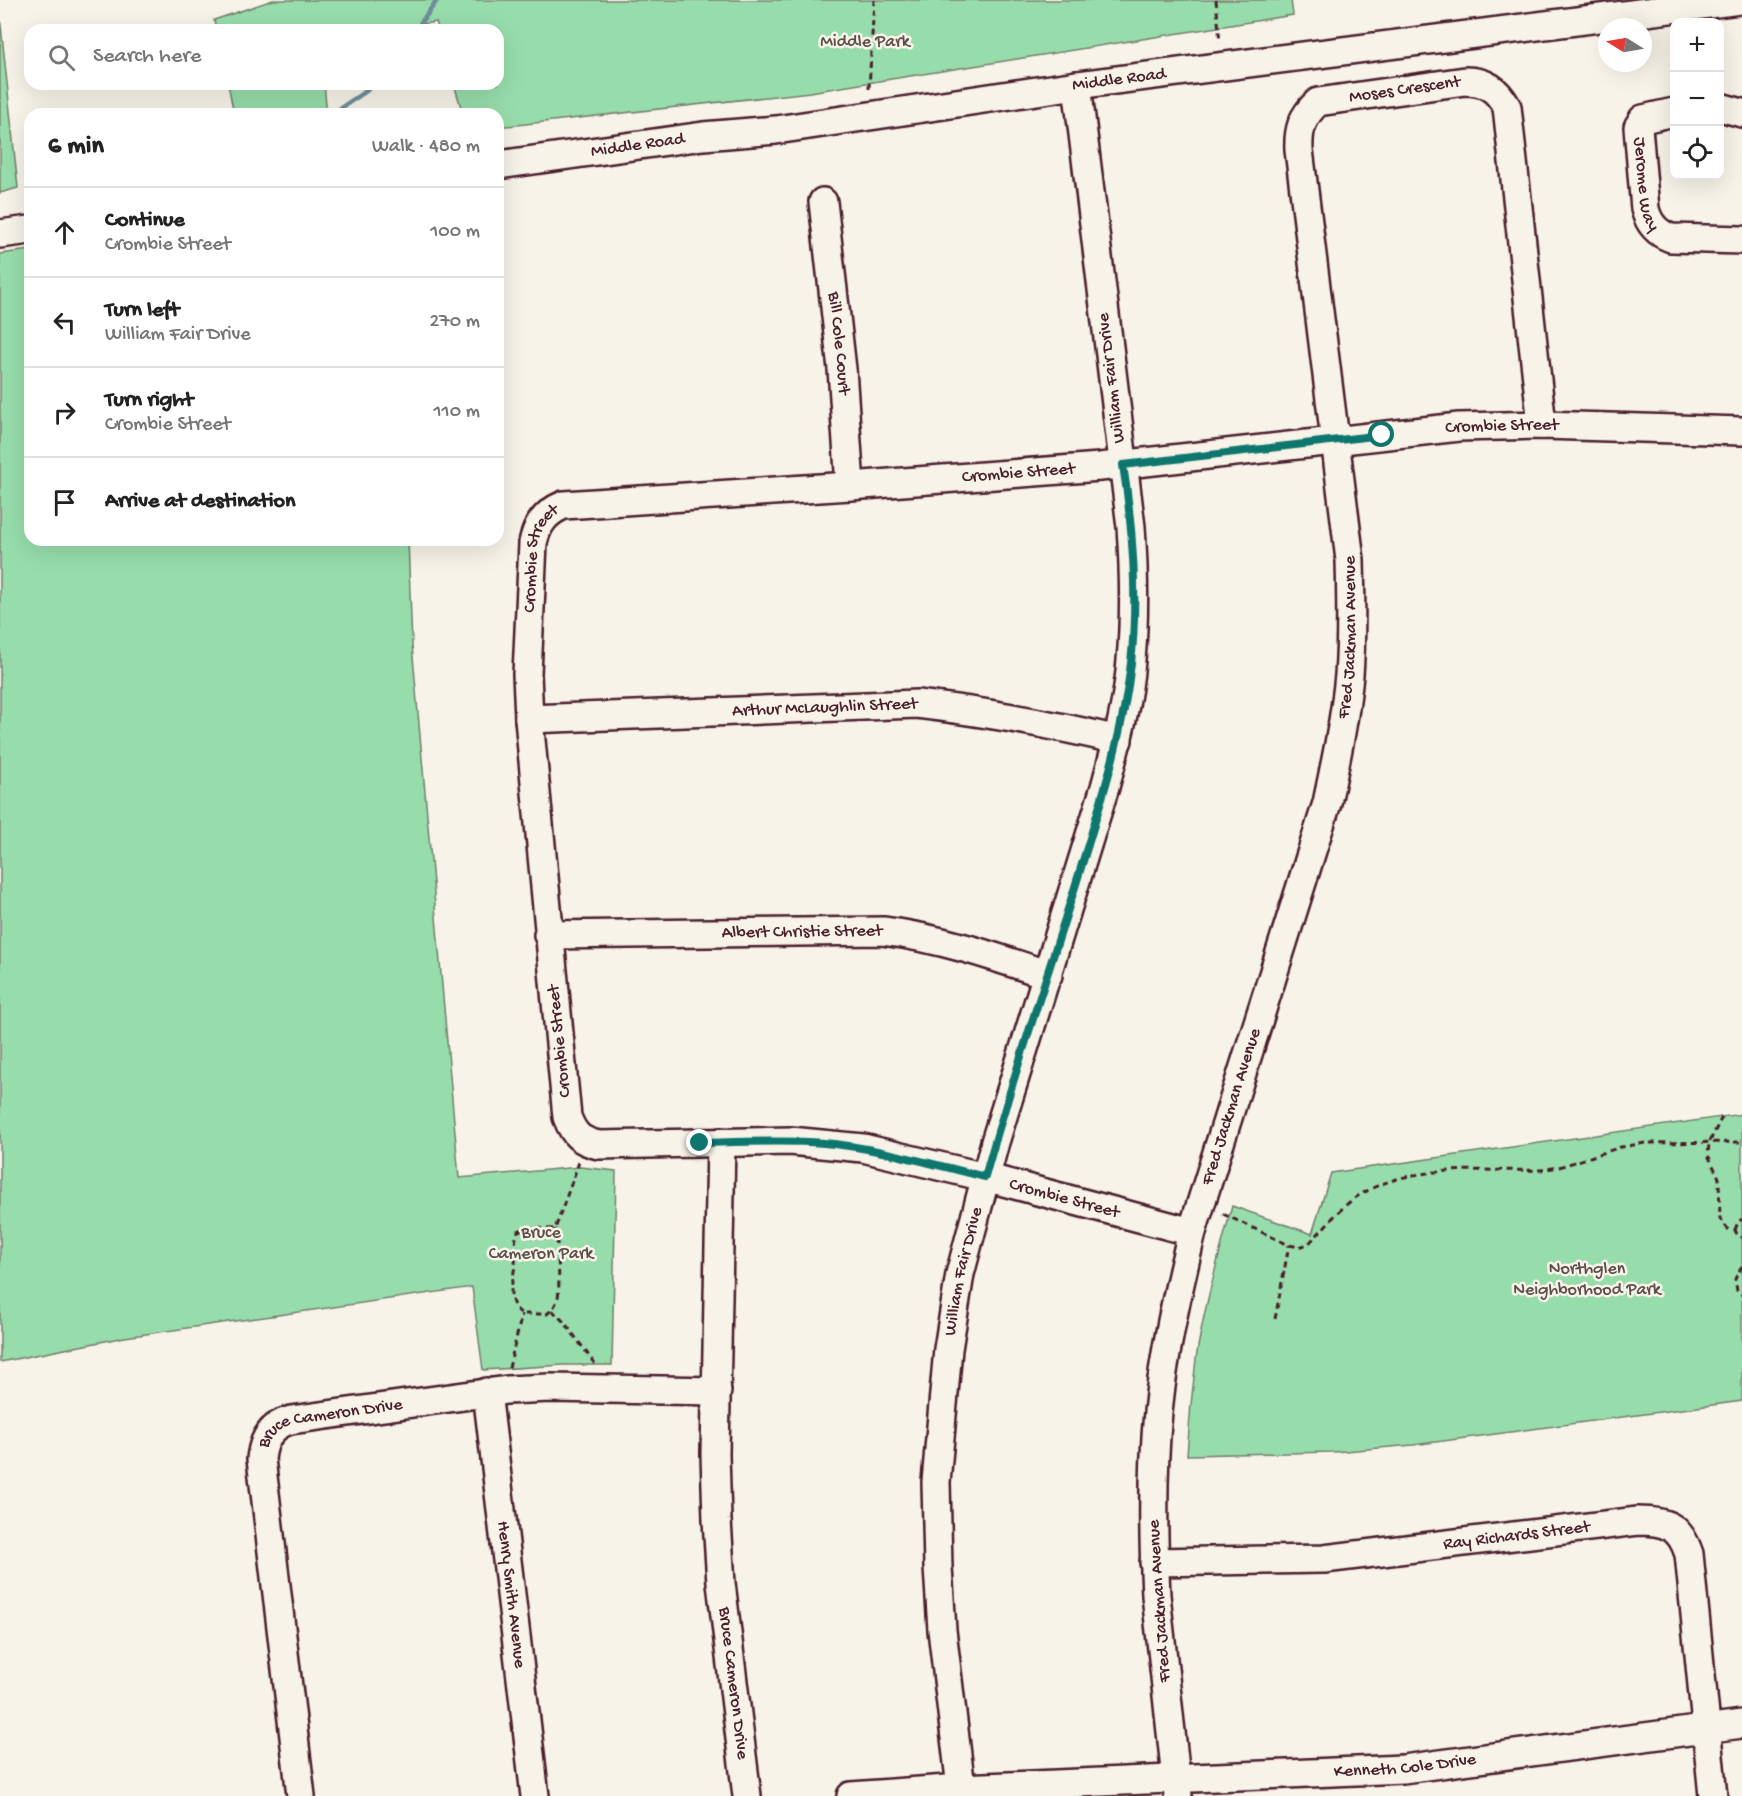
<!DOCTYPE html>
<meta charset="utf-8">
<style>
body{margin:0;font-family:"Gochi Hand",sans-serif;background:#f2f2f2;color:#222}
.controls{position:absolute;right:18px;top:18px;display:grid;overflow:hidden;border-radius:12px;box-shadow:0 6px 24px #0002}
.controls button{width:54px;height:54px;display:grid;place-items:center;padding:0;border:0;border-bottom:2px solid #e0e0e0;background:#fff;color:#222;font:30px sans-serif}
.compass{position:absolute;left:1598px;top:18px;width:54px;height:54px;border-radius:50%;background:#fff;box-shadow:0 6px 24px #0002;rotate:281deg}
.stop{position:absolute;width:18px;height:18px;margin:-14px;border:4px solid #0f766e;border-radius:50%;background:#fff}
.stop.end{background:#0f766e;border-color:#fff;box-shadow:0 2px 6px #0008}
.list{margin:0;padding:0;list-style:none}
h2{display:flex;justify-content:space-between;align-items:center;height:78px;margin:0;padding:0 24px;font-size:26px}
h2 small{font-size:20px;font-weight:400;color:#767676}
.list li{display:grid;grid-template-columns:39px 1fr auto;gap:18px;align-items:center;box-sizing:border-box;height:90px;padding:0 24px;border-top:2px solid #e0e0e0}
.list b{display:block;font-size:22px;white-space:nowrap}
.list p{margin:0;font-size:20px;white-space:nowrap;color:#767676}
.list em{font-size:20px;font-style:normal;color:#767676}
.icon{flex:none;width:33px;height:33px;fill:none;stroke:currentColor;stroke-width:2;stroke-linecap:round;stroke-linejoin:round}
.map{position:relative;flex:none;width:1742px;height:1796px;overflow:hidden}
.search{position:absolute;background:#fff;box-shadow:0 6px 24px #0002;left:24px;top:24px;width:480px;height:66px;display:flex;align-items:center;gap:15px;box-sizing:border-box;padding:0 21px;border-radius:18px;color:#767676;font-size:22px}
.panel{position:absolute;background:#fff;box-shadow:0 6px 24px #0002;left:24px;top:108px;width:480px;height:438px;border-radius:18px}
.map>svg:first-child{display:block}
</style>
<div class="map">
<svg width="1742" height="1796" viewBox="0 0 1742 1796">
<rect width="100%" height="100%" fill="#f7f3e8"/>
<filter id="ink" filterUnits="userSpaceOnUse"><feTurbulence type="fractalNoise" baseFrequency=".0167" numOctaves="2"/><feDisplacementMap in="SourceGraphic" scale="12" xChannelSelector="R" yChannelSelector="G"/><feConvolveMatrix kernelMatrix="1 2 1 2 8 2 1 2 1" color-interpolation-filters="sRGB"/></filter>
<g filter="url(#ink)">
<g fill="#97ddab" stroke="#707e6b" stroke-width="1.5">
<path d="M273 0H1291L1293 15 810 92 498 127V114H463L454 84H498V30H439L436 22 380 30H216L214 20Z"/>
<path d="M0 16 18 188 0 193Z"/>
<path d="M228 84H324L327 114H234Z"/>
<path d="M30 250V540H408L412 645 459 1178 580 1167 616 1171 612 1365H563L483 1370 472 1287 125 1337 0 1362V254Z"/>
<path d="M1742 1114V1401L1413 1445 1334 1452 1187 1455C1189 1423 1192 1391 1196 1359 1204 1307 1219 1256 1232 1206L1312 1234 1331 1173Z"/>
</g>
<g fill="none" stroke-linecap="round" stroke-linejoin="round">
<g stroke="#6f8e9a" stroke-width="5">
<path d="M416 30 437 0"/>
<path d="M332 114 366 91 372 84"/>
</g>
<defs>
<g id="minor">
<path d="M1720 107 1742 113"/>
<path id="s1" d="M1674 112 1643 119 1638 127 1645 209C1649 224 1657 233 1671 238L1742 240"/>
<path id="s2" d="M498 165 703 136 776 130 1077 85 1740 0"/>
<path id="s3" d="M823 202 842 369 850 486"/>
<path d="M0 234 30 230"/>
<path id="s4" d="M529 719 917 704C985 712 1051 724 1118 740"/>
<path id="s5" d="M548 935 883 931C940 938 993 956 1048 975"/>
<path id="s6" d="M721 1142 715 1454 717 1520 721 1583 747 1796"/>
<path id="s7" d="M1192 1232 985 1177 863 1148 790 1141 599 1145C580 1141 574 1135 567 1117L529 719 527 674 533 543C537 524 546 512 564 505L850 486 1100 467 1459 427 1542 425 1742 431"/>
<path id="s8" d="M487 1392 535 1796"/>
<path id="s9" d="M1154 1562 1324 1559 1638 1521C1666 1521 1680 1526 1689 1554L1713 1796"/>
<path id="s10" d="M301 1796 261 1459C263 1440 271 1425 291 1420L507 1390 550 1388 717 1391"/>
<path id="s11" d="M851 1796 961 1788 1403 1769 1742 1724"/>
<path id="s12" d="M962 1796 942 1630 938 1567 936 1482 948 1349 960 1274 995 1142 1105 787C1116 746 1128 703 1131 660 1135 616 1134 571 1131 527L1077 85"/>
<path id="s13" d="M1178 1796 1156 1595C1153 1534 1152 1473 1158 1412 1164 1351 1178 1291 1192 1232L1327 803C1336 760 1345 718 1349 675 1352 637 1351 598 1350 560L1299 150C1298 130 1302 116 1318 102L1465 81C1486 81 1497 89 1507 107L1542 425"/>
</g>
</defs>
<use href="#minor" stroke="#4a1f2b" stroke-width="32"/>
<g stroke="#4a1f2b" stroke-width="3" stroke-dasharray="6 4.5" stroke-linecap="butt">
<path d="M1216 0 1220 42"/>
<path d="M869 89 874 0"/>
<path d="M1722 1117 1709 1143 1708 1155 1719 1178 1720 1219 1728 1229 1735 1230 1737 1234 1742 1238"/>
<path d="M1223 1214 1289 1245 1299 1247 1308 1244C1321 1232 1332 1217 1346 1205 1398 1161 1478 1172 1541 1170L1559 1167 1621 1147 1645 1143 1742 1142"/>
<path d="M555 1229C558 1240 560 1287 558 1298 556 1305 552 1310 547 1314H522C504 1301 513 1283 515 1265 516 1253 513 1243 518 1231L526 1228 555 1229 579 1162"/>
<path d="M1735 1230 1738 1222 1742 1219"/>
<path d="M1742 1266 1735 1279 1737 1291 1742 1295"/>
<path d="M552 1310 565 1323 597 1367"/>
<path d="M1275 1319 1289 1245"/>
<path d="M509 1368 522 1314"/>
</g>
<use href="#minor" stroke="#f7f3e8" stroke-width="27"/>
</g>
</g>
<g fill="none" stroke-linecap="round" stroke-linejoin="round" filter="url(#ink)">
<path stroke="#0f766e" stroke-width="8" d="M700 1143C741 1142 783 1140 824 1143 879 1148 931 1164 985 1177 1013 1075 1048 975 1079 874 1100 805 1123 736 1131 663 1138 600 1133 527 1123 465L1382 435"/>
</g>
<g text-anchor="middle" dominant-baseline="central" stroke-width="5" stroke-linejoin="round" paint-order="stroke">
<g font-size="18" fill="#5d4e4b" stroke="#f7f3e8">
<text x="865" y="42">Middle Park</text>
<text x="541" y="1233">Bruce<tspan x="541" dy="21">Cameron Park</tspan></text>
<text x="1587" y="1269">Northglen<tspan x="1587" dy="21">Neighborhood Park</tspan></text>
</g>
<g font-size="18" fill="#4a1f2b" stroke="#f7f3e8">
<text stroke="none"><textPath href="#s2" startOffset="627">Middle Road</textPath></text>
<text stroke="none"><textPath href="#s13" startOffset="1818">Moses Crescent</textPath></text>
<text stroke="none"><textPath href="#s2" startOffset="141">Middle Road</textPath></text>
<text stroke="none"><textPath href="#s1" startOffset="99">Jerome Way</textPath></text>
<text stroke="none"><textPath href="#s3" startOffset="142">Bill Cole Court</textPath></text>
<text transform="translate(1112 378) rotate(-97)">William Fair Drive</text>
<text stroke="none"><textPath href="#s7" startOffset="2218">Crombie Street</textPath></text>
<text stroke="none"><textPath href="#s7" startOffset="1732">Crombie Street</textPath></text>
<text stroke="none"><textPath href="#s7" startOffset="1212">Crombie Street</textPath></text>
<text stroke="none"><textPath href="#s13" startOffset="1186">Fred Jackman Avenue</textPath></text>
<text stroke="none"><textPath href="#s4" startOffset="296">Arthur McLaughlin Street</textPath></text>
<text stroke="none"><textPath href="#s5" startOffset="254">Albert Christie Street</textPath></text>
<text transform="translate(560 1041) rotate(-96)">Crombie Street</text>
<text stroke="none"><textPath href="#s13" startOffset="700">Fred Jackman Avenue</textPath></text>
<text transform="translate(1064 1199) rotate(15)">Crombie Street</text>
<text stroke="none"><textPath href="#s12" startOffset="528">William Fair Drive</textPath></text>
<text stroke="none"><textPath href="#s10" startOffset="428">Bruce Cameron Drive</textPath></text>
<text stroke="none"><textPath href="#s9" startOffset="364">Ray Richards Street</textPath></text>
<text stroke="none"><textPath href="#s8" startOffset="204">Henry Smith Avenue</textPath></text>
<text transform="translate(1160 1601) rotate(-94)">Fred Jackman Avenue</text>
<text stroke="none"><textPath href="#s6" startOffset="542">Bruce Cameron Drive</textPath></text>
<text stroke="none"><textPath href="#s11" startOffset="555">Kenneth Cole Drive</textPath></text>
</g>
</g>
</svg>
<div class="controls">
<button>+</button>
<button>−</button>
<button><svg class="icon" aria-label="locate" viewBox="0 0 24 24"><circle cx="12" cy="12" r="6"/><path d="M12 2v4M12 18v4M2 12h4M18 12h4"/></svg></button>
</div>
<svg class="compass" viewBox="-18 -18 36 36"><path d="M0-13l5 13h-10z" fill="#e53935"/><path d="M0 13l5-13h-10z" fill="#767676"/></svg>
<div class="stop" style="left:1382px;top:435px"></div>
<div class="stop end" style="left:700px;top:1143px"></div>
<div class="search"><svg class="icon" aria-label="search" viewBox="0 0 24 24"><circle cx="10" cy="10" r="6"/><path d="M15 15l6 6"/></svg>Search here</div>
<section class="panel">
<h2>6 min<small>Walk · 480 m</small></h2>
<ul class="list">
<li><svg class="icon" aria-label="ahead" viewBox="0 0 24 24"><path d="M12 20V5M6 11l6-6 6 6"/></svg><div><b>Continue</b><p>Crombie Street</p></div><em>100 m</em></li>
<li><svg class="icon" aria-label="left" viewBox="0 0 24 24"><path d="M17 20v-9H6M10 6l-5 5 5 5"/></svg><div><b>Turn left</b><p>William Fair Drive</p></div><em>270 m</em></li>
<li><svg class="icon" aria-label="right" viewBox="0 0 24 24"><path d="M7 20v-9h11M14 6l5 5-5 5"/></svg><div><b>Turn right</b><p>Crombie Street</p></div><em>110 m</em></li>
<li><svg class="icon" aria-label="arrive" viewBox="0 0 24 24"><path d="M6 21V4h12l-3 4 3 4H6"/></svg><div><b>Arrive at destination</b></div></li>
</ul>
</section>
</div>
